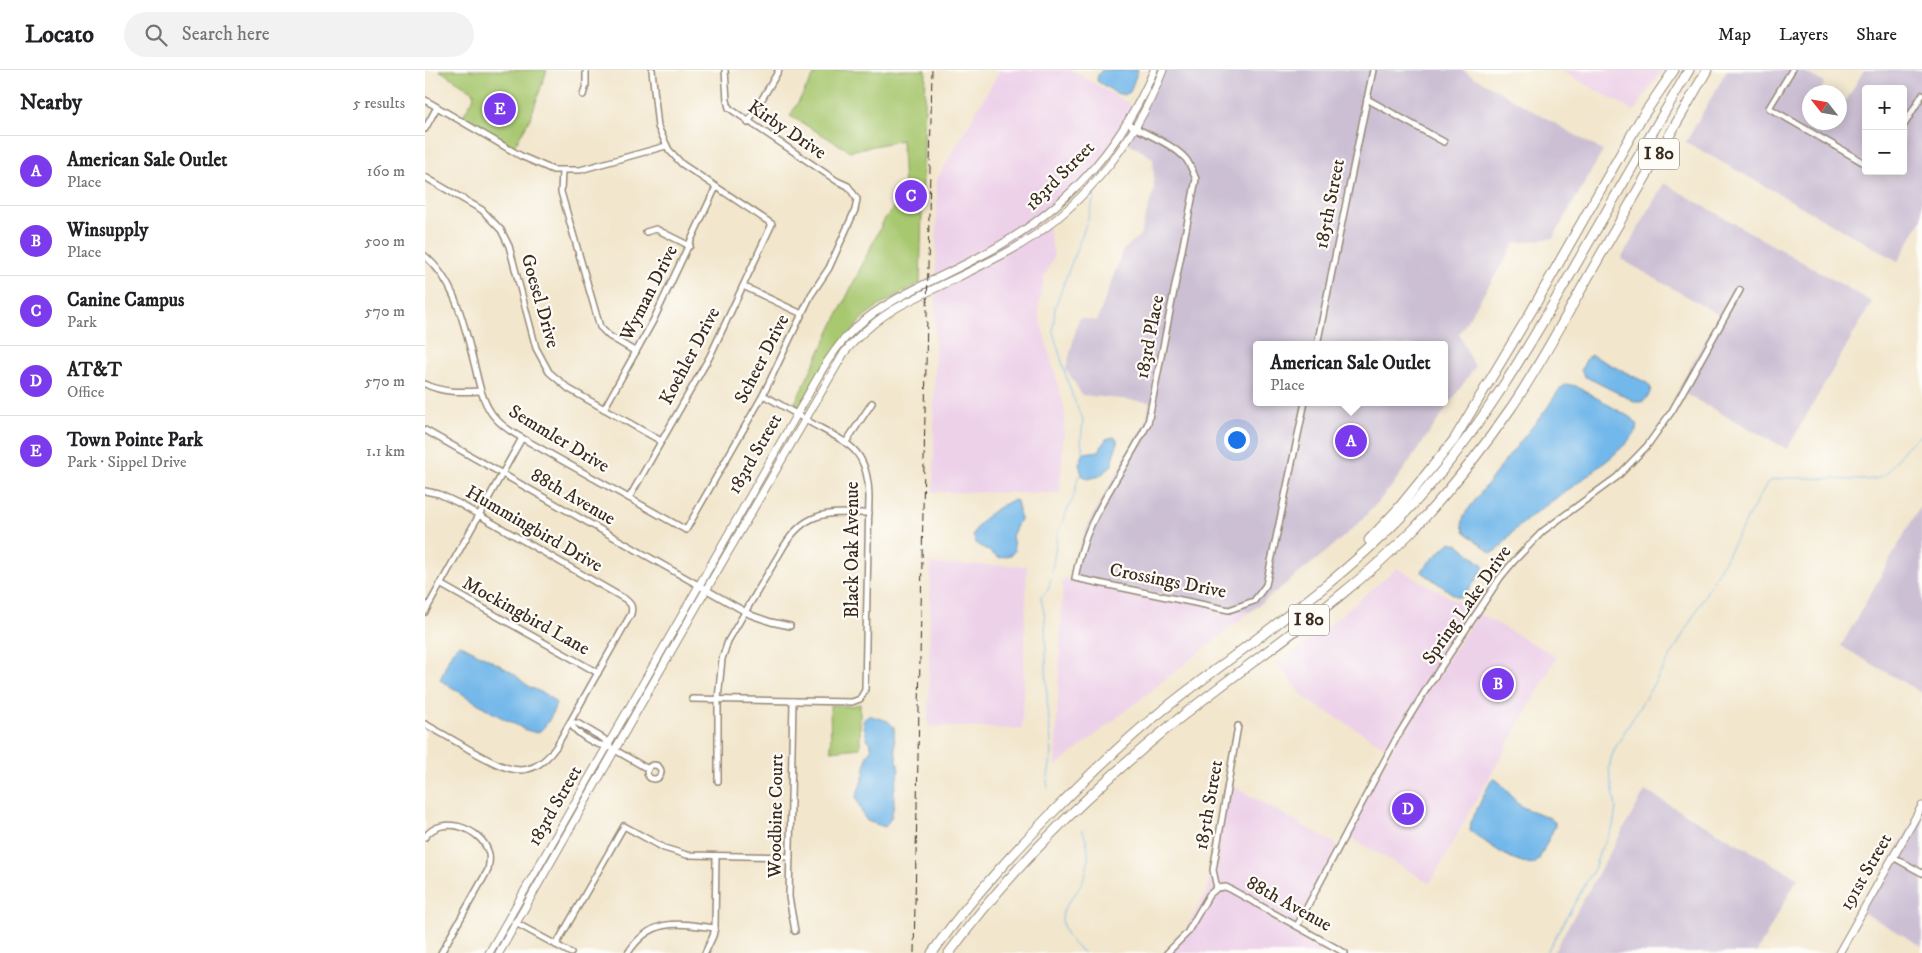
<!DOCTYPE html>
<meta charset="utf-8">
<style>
body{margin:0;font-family:"IM FELL DW Pica",serif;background:#f2f2f2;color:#202124}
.controls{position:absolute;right:15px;top:15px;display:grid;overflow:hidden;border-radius:5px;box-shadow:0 2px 12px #0003}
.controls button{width:45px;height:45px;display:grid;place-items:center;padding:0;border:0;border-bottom:1px solid #e0e0e0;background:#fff;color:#202124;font:25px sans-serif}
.compass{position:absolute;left:1377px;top:15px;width:45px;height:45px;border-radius:50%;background:#fff;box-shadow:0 2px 12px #0003;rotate:301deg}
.you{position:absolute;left:811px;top:369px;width:18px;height:18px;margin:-12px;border:4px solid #fff;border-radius:50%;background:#1a73e8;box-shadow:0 0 0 8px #1a73e833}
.badge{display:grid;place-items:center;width:32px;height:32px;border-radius:50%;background:#7c3aed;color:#fff;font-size:16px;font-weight:700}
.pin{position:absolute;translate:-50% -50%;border:2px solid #fff;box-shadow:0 1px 5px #0006}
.popup{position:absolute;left:828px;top:271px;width:195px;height:65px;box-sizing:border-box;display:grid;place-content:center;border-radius:5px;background:#fff;filter:drop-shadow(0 1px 4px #0005);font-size:16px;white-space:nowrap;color:#757577}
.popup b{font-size:19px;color:#202124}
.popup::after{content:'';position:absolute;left:50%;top:100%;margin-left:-10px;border:10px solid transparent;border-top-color:#fff}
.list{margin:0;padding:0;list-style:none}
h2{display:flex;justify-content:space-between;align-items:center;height:65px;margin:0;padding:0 20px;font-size:21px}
h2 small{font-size:16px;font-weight:400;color:#757577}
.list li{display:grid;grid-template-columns:32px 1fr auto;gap:15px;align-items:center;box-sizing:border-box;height:70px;padding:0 20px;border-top:1px solid #e0e0e0}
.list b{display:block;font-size:19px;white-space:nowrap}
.list p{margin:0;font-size:16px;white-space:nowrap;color:#757577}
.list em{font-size:16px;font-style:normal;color:#757577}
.icon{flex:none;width:28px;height:28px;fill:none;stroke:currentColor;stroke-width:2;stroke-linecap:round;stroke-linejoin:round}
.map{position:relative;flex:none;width:1497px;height:883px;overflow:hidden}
header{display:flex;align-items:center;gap:30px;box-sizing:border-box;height:70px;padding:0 25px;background:#fff;border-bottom:1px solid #e0e0e0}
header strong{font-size:24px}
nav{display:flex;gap:28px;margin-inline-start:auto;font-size:18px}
.search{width:350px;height:45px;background:#f2f2f2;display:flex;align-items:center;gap:12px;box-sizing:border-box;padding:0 18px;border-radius:28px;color:#757577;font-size:19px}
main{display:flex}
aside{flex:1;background:#fff}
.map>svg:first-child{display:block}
</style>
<header>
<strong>Locato</strong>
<div class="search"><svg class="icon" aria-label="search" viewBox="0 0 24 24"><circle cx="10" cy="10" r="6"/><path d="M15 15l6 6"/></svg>Search here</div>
<nav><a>Map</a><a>Layers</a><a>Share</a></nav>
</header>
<main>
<aside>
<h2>Nearby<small>5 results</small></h2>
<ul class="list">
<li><span class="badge">A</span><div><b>American Sale Outlet</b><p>Place</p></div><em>160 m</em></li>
<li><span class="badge">B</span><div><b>Winsupply</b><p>Place</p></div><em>500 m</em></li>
<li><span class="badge">C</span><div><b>Canine Campus</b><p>Park</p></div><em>570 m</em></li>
<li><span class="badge">D</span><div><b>AT&amp;T</b><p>Office</p></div><em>570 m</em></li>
<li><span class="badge">E</span><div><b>Town Pointe Park</b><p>Park · Sippel Drive</p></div><em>1.1 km</em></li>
</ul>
</aside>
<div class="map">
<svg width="1497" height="883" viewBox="0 0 1497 883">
<rect width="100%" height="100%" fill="#fdfcf7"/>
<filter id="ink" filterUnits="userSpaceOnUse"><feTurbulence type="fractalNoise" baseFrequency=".02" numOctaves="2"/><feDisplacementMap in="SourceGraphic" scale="10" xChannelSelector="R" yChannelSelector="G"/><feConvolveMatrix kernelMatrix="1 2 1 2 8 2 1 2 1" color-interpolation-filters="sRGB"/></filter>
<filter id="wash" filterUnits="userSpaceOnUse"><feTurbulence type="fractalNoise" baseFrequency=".0096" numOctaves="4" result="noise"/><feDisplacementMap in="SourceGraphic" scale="20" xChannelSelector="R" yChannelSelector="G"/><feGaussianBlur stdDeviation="1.12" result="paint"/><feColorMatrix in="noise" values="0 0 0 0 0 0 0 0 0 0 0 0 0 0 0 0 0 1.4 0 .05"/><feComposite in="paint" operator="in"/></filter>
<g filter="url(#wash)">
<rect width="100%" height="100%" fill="#f2e6cc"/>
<g fill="#edd1e9">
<path d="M575 0H646L715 40 707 56 684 88 657 118 625 145 577 180 511 211 512 109Z"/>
<path d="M1135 0H1237L1209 41Z"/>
<path d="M622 151 629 186 619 208 613 242 640 341 635 423 508 422 511 215 579 183Z"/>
<path d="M506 494 602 496 597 659 503 656Z"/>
<path d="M972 498 1051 542 964 679 882 630 852 594 897 561Z"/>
<path d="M638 508 825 542 630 697Z"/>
<path d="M1053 543 1132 587 1005 813 921 765 974 667Z"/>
<path d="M801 712 913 775 871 857 917 883H739L759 862 782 821Z"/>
</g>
<g fill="#ccbfd4" fill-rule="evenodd">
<path d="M735 0H1037L1178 81 1128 168 1090 173 1034 264 1050 297 968 415 935 452 901 482 825 542 649 506 653 481 667 447 721 353 725 332 657 325 641 299 654 248 672 251 698 180 715 165 729 119 728 88 700 71 710 55ZM832 275H1020V332H832Z"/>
<path d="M1302 0H1375L1400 13 1396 18 1404 22H1384V52H1414L1415 28 1421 31 1439 0H1497V149L1473 191 1261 72ZM1441 19H1478V101H1441Z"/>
<path d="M1239 113 1447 232 1362 379 1253 320 1294 245 1196 189Z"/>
<path d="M1497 433V623L1416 576Z"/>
<path d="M1220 721 1373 808 1331 883H1128Z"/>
<path d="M1497 736V876L1437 842Z"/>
</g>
<g fill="#a8c870" stroke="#727947">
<path d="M14 0H122L105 49 88 78 36 49 48 29 49 22Z"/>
<path d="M392 0H501L495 213 452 237 437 248 373 338 368 337 459 150 479 123 477 70 425 81 365 46Z"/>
<path d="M435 634V678L406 681 405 635 426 636Z"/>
</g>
<g fill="#73b8ea" stroke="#577184">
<path d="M677 0H713L705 22 699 25 691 23 672 11 673 5Z"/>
<path d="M1166 285 1222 313 1226 318C1224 327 1221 333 1211 332L1159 306 1156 300 1162 288Z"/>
<path d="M1141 314 1151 316 1208 349 1213 355C1209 379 1124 431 1103 449 1098 453 1093 457 1088 462 1081 469 1076 480 1066 483L1039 461 1037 455 1039 445C1065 410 1092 375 1120 341 1126 333 1132 320 1141 314Z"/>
<path d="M688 367 692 369C694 377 686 384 687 395L675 406 663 409 657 405 654 393 659 383 674 381 681 369Z"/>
<path d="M589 430 592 431 595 449 587 466 590 480 586 485 574 488 551 473 548 465C555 448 573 436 589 430Z"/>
<path d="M1025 472 1033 474 1059 496 1056 503 1038 527H1032L997 502V499Z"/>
<path d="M34 574C52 583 70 592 86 602 93 606 98 613 105 617 117 623 121 623 131 633 127 645 123 656 112 663L101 660 70 644 15 610C20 599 24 582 34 574Z"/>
<path d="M443 645 463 651 469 657 470 679 474 700 469 721V735L466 748 460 757 442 751 438 745 431 727 439 705 442 685 447 678 442 668 438 651Z"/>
<path d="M1070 709C1080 715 1085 727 1095 735 1105 743 1121 743 1130 752V756L1113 791 1109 794C1086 793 1064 774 1045 761L1046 752 1066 710Z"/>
</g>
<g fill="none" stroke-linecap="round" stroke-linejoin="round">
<g stroke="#73b8ea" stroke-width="1">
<path d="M659 383 656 372 658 349 647 325 628 262 630 237 660 157 672 119"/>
<path d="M627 501 633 461 649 426 653 407 657 405"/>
<path d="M623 718 622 712 627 683 622 629 620 548 616 527 623 520 626 508"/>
<path d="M657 760C668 781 664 806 649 825 644 832 637 839 637 848 637 863 648 875 659 883"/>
<path d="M1121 883 1169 799 1175 781 1188 757 1191 738 1184 700 1186 688 1191 676 1250 579 1342 413C1353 402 1427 413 1447 409 1450 409 1455 408 1458 406 1463 404 1466 396 1470 392 1477 382 1486 371 1497 365"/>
</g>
</g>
</g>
<g filter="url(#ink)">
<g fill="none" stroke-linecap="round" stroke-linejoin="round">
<defs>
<g id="street">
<path d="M1367 0 1344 38 1441 94"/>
<path d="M158 25 161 15V0"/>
<path d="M942 29 1019 72"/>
<path d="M0 30 96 86 128 100H155L241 76"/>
<path d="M323 53 354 0"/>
<path d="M702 53C720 64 746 73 760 88 765 93 768 103 771 109L723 353C707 386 685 416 669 449 659 468 654 488 650 508L804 540 829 531 841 515 880 332"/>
<path d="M1478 57 1497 25"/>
<path d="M0 59 12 37"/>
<path d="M137 101 136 122 175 257 184 266 211 282"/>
<path d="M0 107 57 140 76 160 84 176 111 278 124 302 144 319 236 371"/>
<path d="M221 162 231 159 265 176"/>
<path d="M0 186C32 213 40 259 50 297 54 314 57 330 67 344 75 355 86 362 97 368L261 460 338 325 386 225 404 198 430 140 432 129 423 116 412 111 304 38 302 30 300 0"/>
<path d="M318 216 377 244"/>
<path d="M892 275 948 0"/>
<path d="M0 314C18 323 36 322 56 321"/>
<path d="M179 339 228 251 291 117"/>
<path d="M0 360 326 545 346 552 365 556"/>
<path d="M421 372 447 333"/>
<path d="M0 421 14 424 33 433 200 529C206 534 208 536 206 544L131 677C104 715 79 698 47 681 32 672 16 663 0 654"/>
<path d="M204 428 285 286 347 154 257 94 244 80 233 57 227 0"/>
<path d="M15 514 173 603"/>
<path d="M0 542 97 368"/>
<path d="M267 629 427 632 435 629 440 620 444 427C443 380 425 374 388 354 371 344 355 334 338 325"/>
<path d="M368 631 364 827 370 861"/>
<path d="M183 676C170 676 152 664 145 653H152L179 669 183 676 190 680 223 699"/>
<circle cx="229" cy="702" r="7"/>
<path d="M293 711V629L297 589 303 571 359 476C382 439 405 443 444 443"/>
<path d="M0 767C17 744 55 758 63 781 66 787 64 793 63 800L16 883"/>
<path d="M1468 787 1497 803"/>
<path d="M792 818 788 800 813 656"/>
<path d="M792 818 801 817 807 820 920 883"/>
<path d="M89 852 146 883"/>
<path d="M872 856 972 667 1002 618 1075 508 1089 491 1118 461 1192 407 1222 376 1247 341 1315 220"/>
<path d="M131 875 199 756 239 778 262 785 365 787"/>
<path d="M203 883C226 847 253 853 290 858"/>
<path d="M280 883 288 866 290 858 291 787"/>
<path d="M742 883 762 863 784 825 792 818"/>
</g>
<g id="secondary">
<path d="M64 883 372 344C389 315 404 282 429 259 464 227 509 211 550 189 633 147 693 86 729 0"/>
<path d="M74 883 277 527 419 283C427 273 436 264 446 256 466 238 491 228 515 216 536 206 558 195 579 184 651 146 710 75 738 0"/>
<path d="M1414 883 1497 736"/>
</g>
<g id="highway">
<path d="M944 470 972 440 1029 370 1107 240 1215 50 1249 0"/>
<path d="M507 883C542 833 583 788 626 744 663 706 701 669 743 636 822 574 907 519 977 446 1051 369 1104 277 1157 184 1192 123 1228 61 1264 0"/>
<path d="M524 883C588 796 667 719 751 651 830 587 918 532 990 458 1024 421 1057 380 1086 338 1116 294 1141 246 1167 200 1205 134 1243 67 1282 0"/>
</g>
</defs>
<use href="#street" stroke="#968875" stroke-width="8"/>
<use href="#secondary" stroke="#968875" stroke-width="9"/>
<use href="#highway" stroke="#968875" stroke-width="11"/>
<use href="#street" stroke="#fff" stroke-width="5"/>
<use href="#secondary" stroke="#fff" stroke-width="7"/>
<use href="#highway" stroke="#fff" stroke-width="9"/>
<path stroke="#3b2a1e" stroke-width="1" stroke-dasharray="8 4" stroke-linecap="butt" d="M489 883 507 0"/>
</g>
</g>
<g text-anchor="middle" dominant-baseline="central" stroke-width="4.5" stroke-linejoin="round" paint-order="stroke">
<g fill="#fdfcf7" stroke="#75695f" stroke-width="1">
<rect x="1214" y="68.5" width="40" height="31" rx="4"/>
<rect x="864" y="534.5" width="40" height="31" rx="4"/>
</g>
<g font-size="18" font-weight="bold" fill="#3b2a1e">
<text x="1234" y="84">I 80</text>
<text x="884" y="550">I 80</text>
</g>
<g font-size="19" fill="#3b2a1e" stroke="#fdfcf7">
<text transform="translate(362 60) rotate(34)">Kirby Drive</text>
<text transform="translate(635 106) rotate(-45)">183rd Street</text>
<text transform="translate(905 134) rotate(-79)">185th Street</text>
<text transform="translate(224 223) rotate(-63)">Wyman Drive</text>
<text transform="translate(115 231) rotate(74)">Goesel Drive</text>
<text transform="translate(725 267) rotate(-79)">183rd Place</text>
<text transform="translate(265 286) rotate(-62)">Koehler Drive</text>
<text transform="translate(337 289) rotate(-63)">Scheer Drive</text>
<text transform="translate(134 369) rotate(31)">Semmler Drive</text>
<text transform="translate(330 384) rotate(-60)">183rd Street</text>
<text transform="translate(148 427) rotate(30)">88th Avenue</text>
<text transform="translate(109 459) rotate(30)">Hummingbird Drive</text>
<text transform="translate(427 480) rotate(-90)">Black Oak Avenue</text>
<text transform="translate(743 511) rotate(11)">Crossings Drive</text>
<text transform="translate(1042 535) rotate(-55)">Spring Lake Drive</text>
<text transform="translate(101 546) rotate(29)">Mockingbird Lane</text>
<text transform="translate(784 735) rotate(-80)">185th Street</text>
<text transform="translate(130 736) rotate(-60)">183rd Street</text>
<text transform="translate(351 746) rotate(-89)">Woodbine Court</text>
<text transform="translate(1441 802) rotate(-60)">191st Street</text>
<text transform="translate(864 834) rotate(29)">88th Avenue</text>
</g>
</g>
</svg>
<div class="controls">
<button>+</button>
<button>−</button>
</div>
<svg class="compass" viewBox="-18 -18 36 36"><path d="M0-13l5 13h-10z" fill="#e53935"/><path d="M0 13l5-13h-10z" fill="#757577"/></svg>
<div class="you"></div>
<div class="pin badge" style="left:926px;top:371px">A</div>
<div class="popup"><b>American Sale Outlet</b>Place</div>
<div class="pin badge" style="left:1073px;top:614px">B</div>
<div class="pin badge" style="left:486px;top:126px">C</div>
<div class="pin badge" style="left:983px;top:739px">D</div>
<div class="pin badge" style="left:75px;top:39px">E</div>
</div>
</main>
